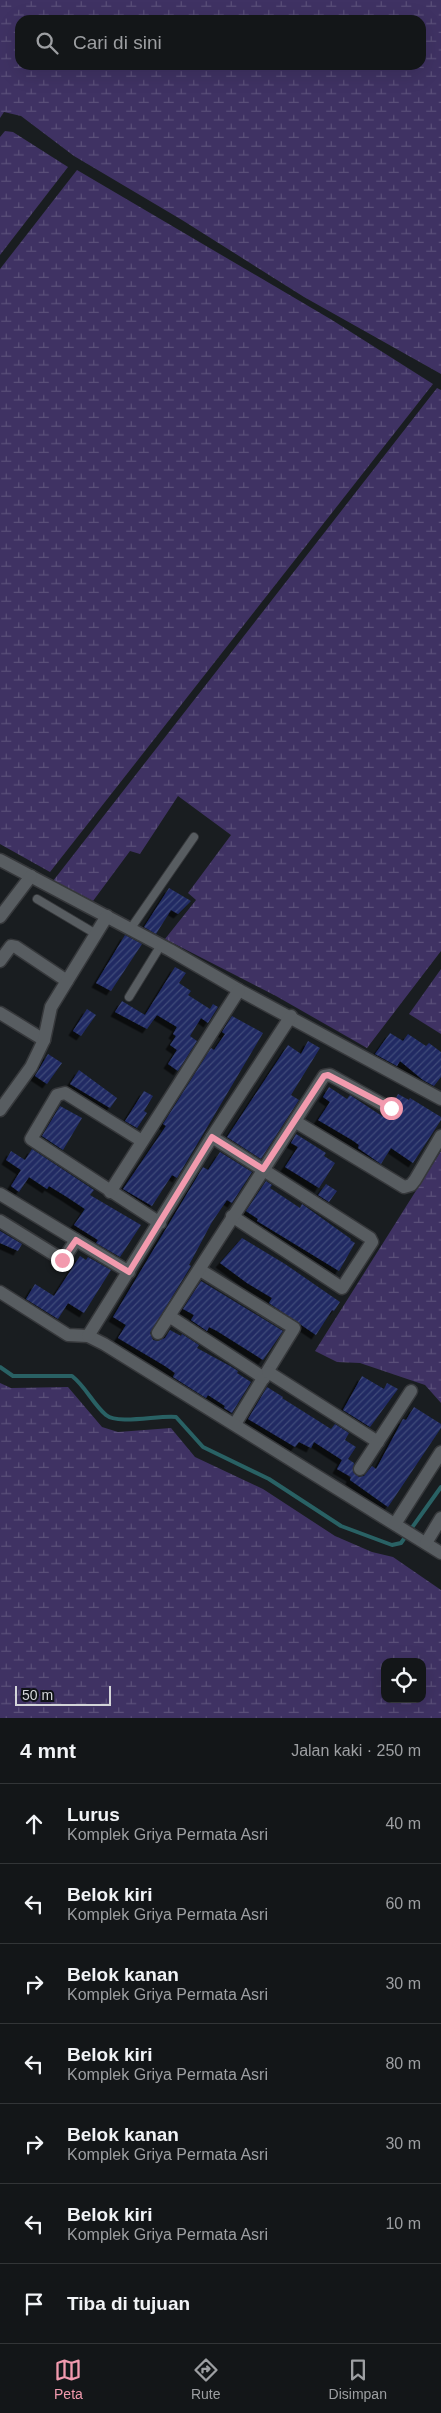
<!DOCTYPE html>
<html lang="id">
<meta charset="utf-8">
<style>
body{margin:0;font-family:Helvetica,sans-serif;background:#1c1f21;color:#f1f3f6}
.controls{position:absolute;right:15px;bottom:15px;display:grid;overflow:hidden;border-radius:10px;box-shadow:0 5px 20px #0002}
.controls button{width:45px;height:45px;display:grid;place-items:center;padding:0;border:0;border-bottom:1px solid #323537;background:#131618;color:#f1f3f6;font:25px sans-serif}
.scale{position:absolute;left:15px;bottom:12px;width:96px;box-sizing:border-box;padding-left:5px;border:2px solid #d3d5d8;border-top:0;font-size:14px;line-height:18px;white-space:nowrap;color:#d3d5d8;-webkit-text-stroke:4px #101317;paint-order:stroke}
.stop{position:absolute;width:15px;height:15px;margin:-11px;border:4px solid #f29aae;border-radius:50%;background:#fff}
.stop.end{background:#f29aae;border-color:#fff;box-shadow:0 1px 5px #0008}
.list{margin:0;padding:0;list-style:none}
h2{display:flex;justify-content:space-between;align-items:center;height:65px;margin:0;padding:0 20px;font-size:21px}
h2 small{font-size:16px;font-weight:400;color:#9d9fa2}
.list li{display:grid;grid-template-columns:32px 1fr auto;gap:15px;align-items:center;box-sizing:border-box;height:80px;padding:0 20px;border-top:1px solid #323537}
.list b{display:block;font-size:19px;white-space:nowrap}
.list p{margin:0;font-size:16px;white-space:nowrap;color:#9d9fa2}
.list em{font-size:16px;font-style:normal;color:#9d9fa2}
.icon{flex:none;width:28px;height:28px;fill:none;stroke:currentColor;stroke-width:2;stroke-linecap:round;stroke-linejoin:round}
.map{position:relative;flex:none;width:441px;height:1718px;overflow:hidden}
.search{position:absolute;background:#131618;box-shadow:0 5px 20px #0002;left:15px;right:15px;top:15px;height:55px;display:flex;align-items:center;gap:12px;box-sizing:border-box;padding:0 18px;border-radius:15px;color:#9d9fa2;font-size:19px}
.sheet{height:625px;background:#131618}
nav{display:flex;justify-content:space-around;align-items:center;box-sizing:border-box;height:70px;border-top:1px solid #323537;background:#131618;font-size:14px;color:#9d9fa2}
nav a{display:grid;justify-items:center;gap:2px}
nav .on{color:#f29aae}
.map>svg:first-child{display:block}
</style>
<div class="map">
<svg width="441" height="1718" viewBox="0 0 441 1718">
<defs>
<pattern id="wetland-marsh" width="20" height="14" patternUnits="userSpaceOnUse" patternTransform="scale(1.25)"><rect width="20" height="14" fill="#3f3263"/><path d="M1 5h8M5 5V1M11 12h8M15 12V8" fill="none" stroke="#5a4f79"/></pattern>
<pattern id="building-hatch" width="6" height="6" patternUnits="userSpaceOnUse" patternTransform="scale(1.25)"><rect width="6" height="6" fill="#202c64"/><path d="M-1 1l2-2M0 6l6-6M5 7l2-2" fill="none" stroke="#404a79"/></pattern>
<filter id="shadow"><feDropShadow dx="-4.5" dy="4.5" stdDeviation="0" flood-color="#0009"/></filter>
</defs>
<rect width="100%" height="100%" fill="#191d20"/>
<g fill="url(#wetland-marsh)" fill-rule="evenodd">
<path d="M0 0H441V374L304 297 182 220 74 156 21 116 4 112 0 118ZM20 20H421V65H20Z"/>
<path d="M5 131 13 132 68 167 0 255V137Z"/>
<path d="M77 170 332 320 433 384 50 872 0 844V269Z"/>
<path d="M437 388 441 390V951L367 1048 276 996 165 939 196 900 188 893 231 835 178 796 140 854 130 851 93 901 53 881Z"/>
<path d="M441 969V1034L409 1014Z"/>
<path d="M441 1151V1403L425 1385 360 1363 337 1362 315 1351Z"/>
<path d="M0 1383 11 1388 68 1387 102 1427 118 1432 171 1428 195 1457 263 1489 335 1536 372 1552 393 1557 441 1590V1718H0ZM385 1662H422V1699H385Z"/>
</g>
<g fill="none" stroke-linecap="round" stroke-linejoin="round">
<path stroke="#296164" stroke-width="4" d="M0 1367 13 1376H72C86 1387 93 1404 106 1415 118 1425 159 1415 176 1417L203 1447 269 1479 341 1526 392 1545 401 1543 441 1487"/>
</g>
<g fill="url(#building-hatch)" filter="url(#shadow)">
<path d="M169 888 191 901 178 914 171 910 156 934 144 927Z"/>
<path d="M125 935 142 944 111 991 96 983Z"/>
<path d="M175 967 186 973 179 983 191 991 188 995 210 1009 213 1004 218 1007 208 1023 201 1018 190 1036 197 1041 178 1071 168 1064 177 1050 170 1045 176 1036 173 1034 177 1027 157 1015 147 1029 115 1012 122 1001 145 1015Z"/>
<path d="M87 1009 96 1015 81 1036 73 1031Z"/>
<path d="M232 1016 263 1033 177 1178 172 1175 152 1206 123 1189 166 1126 163 1124 211 1048 214 1050 225 1034 222 1032Z"/>
<path d="M390 1033 403 1041 408 1034 426 1046 429 1043 441 1052V1077L434 1086 423 1080 400 1061 397 1066 375 1054Z"/>
<path d="M308 1041 320 1048 291 1095 299 1100 261 1159 227 1137 288 1045 301 1054Z"/>
<path d="M48 1054 62 1063 47 1084 35 1076Z"/>
<path d="M79 1070 117 1098 110 1108 70 1084Z"/>
<path d="M329 1087 347 1099 350 1095 385 1118 387 1116H395L398 1112V1105L394 1102 398 1094 409 1100 410 1098 441 1117V1120L413 1163 391 1148 381 1164 358 1148 359 1145 352 1140 318 1120 330 1102 323 1097Z"/>
<path d="M144 1091 153 1096 144 1111 147 1113 137 1128 125 1121Z"/>
<path d="M60 1106 82 1118 63 1150 42 1136Z"/>
<path d="M296 1134 326 1153 324 1156 335 1163 319 1188 285 1167 298 1147 291 1143Z"/>
<path d="M32 1149 94 1190 90 1195 141 1225 120 1257 96 1243 98 1240 74 1225 85 1209 67 1197 49 1186 47 1189 29 1177 19 1192 11 1186 21 1170 6 1160 11 1151 25 1160Z"/>
<path d="M220 1152 252 1172 232 1203 227 1200 212 1222 189 1265 191 1266 150 1333 153 1340 158 1341 165 1338 170 1330 181 1336 182 1334 199 1345 197 1348 230 1366 238 1371 237 1373 251 1382 232 1413 224 1408 225 1406 208 1395 206 1398 173 1377 175 1373 165 1366 118 1338 126 1325 113 1317 203 1167 208 1170Z"/>
<path d="M266 1181 272 1185 270 1188 300 1208 302 1204 351 1239 350 1240 355 1243 339 1271 257 1221 258 1219 246 1211Z"/>
<path d="M326 1184 337 1191 329 1202 318 1195Z"/>
<path d="M0 1231 22 1244 18 1251 0 1243Z"/>
<path d="M242 1238 285 1264 340 1302 334 1311 332 1310 316 1335 269 1303 272 1298 247 1283 220 1263Z"/>
<path d="M80 1256 86 1260 88 1257 111 1270 84 1313 68 1303 58 1319 26 1299 35 1284 54 1296Z"/>
<path d="M201 1281 283 1331 263 1360 217 1331 209 1327 207 1331 191 1320 194 1315 183 1309Z"/>
<path d="M362 1376 384 1389 387 1383 398 1389 370 1427 343 1410Z"/>
<path d="M267 1387 283 1397 282 1398 331 1429 335 1424 349 1433 345 1440 356 1447 348 1459 354 1463 353 1472 359 1477 364 1476 372 1466 376 1469 403 1419 406 1420 414 1407 441 1424V1428L388 1507 350 1480 351 1477 337 1469 342 1460 314 1442 311 1448 299 1442 295 1447 248 1419Z"/>
</g>
<g fill="none" stroke-linecap="round" stroke-linejoin="round">
<defs>
<g id="service">
<path d="M37 899 96 934"/>
<path d="M131 928 194 837"/>
<path d="M129 997 161 945"/>
</g>
<g id="minor">
<path d="M0 860 170 950 239 990 441 1099"/>
<path d="M0 917 31 876"/>
<path d="M0 961 11 946 16 947 67 981"/>
<path d="M0 1013 44 1040"/>
<path d="M0 1110 31 1067 44 1040 51 1007 107 916"/>
<path d="M296 1122 404 1187 411 1185 415 1180 441 1136"/>
<path d="M212 1137 370 1238 372 1242 342 1288 232 1216"/>
<path d="M142 1141 65 1093 57 1095 31 1139 160 1223"/>
<path d="M110 1192 239 990"/>
<path d="M0 1194 129 1272"/>
<path d="M0 1221 63 1260 76 1240"/>
<path d="M200 1270 294 1328 235 1424"/>
<path d="M0 1292 68 1335 88 1336 104 1344 441 1553"/>
<path d="M169 1316 264 1378"/>
<path d="M158 1333 324 1076 330 1075 391 1109"/>
<path d="M88 1336 212 1137 291 1016"/>
<path d="M268 1372 378 1442"/>
<path d="M360 1469 411 1391"/>
<path d="M395 1524 441 1452"/>
<path d="M426 1543 441 1518"/>
</g>
</defs>
<use href="#service" stroke="#36383b" stroke-width="10"/>
<use href="#minor" stroke="#36383b" stroke-width="15"/>
<use href="#service" stroke="#585d61" stroke-width="8"/>
<use href="#minor" stroke="#585d61" stroke-width="12"/>
</g>
<g fill="none" stroke-linecap="round" stroke-linejoin="round">
<path stroke="#f29aae" stroke-width="6" d="M62 1260 76 1240 129 1272 212 1137 263 1169 324 1076 328 1075 391 1108"/>
</g>
</svg>
<div class="controls">
<button><svg class="icon" aria-label="locate" viewBox="0 0 24 24"><circle cx="12" cy="12" r="6"/><path d="M12 2v4M12 18v4M2 12h4M18 12h4"/></svg></button>
</div>
<div class="scale">50 m</div>
<div class="stop" style="left:391px;top:1108px"></div>
<div class="stop end" style="left:62px;top:1260px"></div>
<div class="search"><svg class="icon" aria-label="search" viewBox="0 0 24 24"><circle cx="10" cy="10" r="6"/><path d="M15 15l6 6"/></svg>Cari di sini</div>
</div>
<section class="sheet">
<h2>4 mnt<small>Jalan kaki · 250 m</small></h2>
<ul class="list">
<li><svg class="icon" aria-label="ahead" viewBox="0 0 24 24"><path d="M12 20V5M6 11l6-6 6 6"/></svg><div><b>Lurus</b><p>Komplek Griya Permata Asri</p></div><em>40 m</em></li>
<li><svg class="icon" aria-label="left" viewBox="0 0 24 24"><path d="M17 20v-9H6M10 6l-5 5 5 5"/></svg><div><b>Belok kiri</b><p>Komplek Griya Permata Asri</p></div><em>60 m</em></li>
<li><svg class="icon" aria-label="right" viewBox="0 0 24 24"><path d="M7 20v-9h11M14 6l5 5-5 5"/></svg><div><b>Belok kanan</b><p>Komplek Griya Permata Asri</p></div><em>30 m</em></li>
<li><svg class="icon" aria-label="left" viewBox="0 0 24 24"><path d="M17 20v-9H6M10 6l-5 5 5 5"/></svg><div><b>Belok kiri</b><p>Komplek Griya Permata Asri</p></div><em>80 m</em></li>
<li><svg class="icon" aria-label="right" viewBox="0 0 24 24"><path d="M7 20v-9h11M14 6l5 5-5 5"/></svg><div><b>Belok kanan</b><p>Komplek Griya Permata Asri</p></div><em>30 m</em></li>
<li><svg class="icon" aria-label="left" viewBox="0 0 24 24"><path d="M17 20v-9H6M10 6l-5 5 5 5"/></svg><div><b>Belok kiri</b><p>Komplek Griya Permata Asri</p></div><em>10 m</em></li>
<li><svg class="icon" aria-label="arrive" viewBox="0 0 24 24"><path d="M6 21V4h12l-3 4 3 4H6"/></svg><div><b>Tiba di tujuan</b></div></li>
</ul>
</section>
<nav>
<a class="on"><svg class="icon" aria-label="map" viewBox="0 0 24 24"><path d="M3 6l6-2 6 2 6-2v14l-6 2-6-2-6 2zM9 4v14M15 6v14"/></svg>Peta</a>
<a><svg class="icon" aria-label="directions" viewBox="0 0 24 24"><path d="M12 3l9 9-9 9-9-9zM9 14v-3h6M13 9l2 2-2 2"/></svg>Rute</a>
<a><svg class="icon" aria-label="saved" viewBox="0 0 24 24"><path d="M7 4h10v16l-5-4-5 4z"/></svg>Disimpan</a>
</nav>
